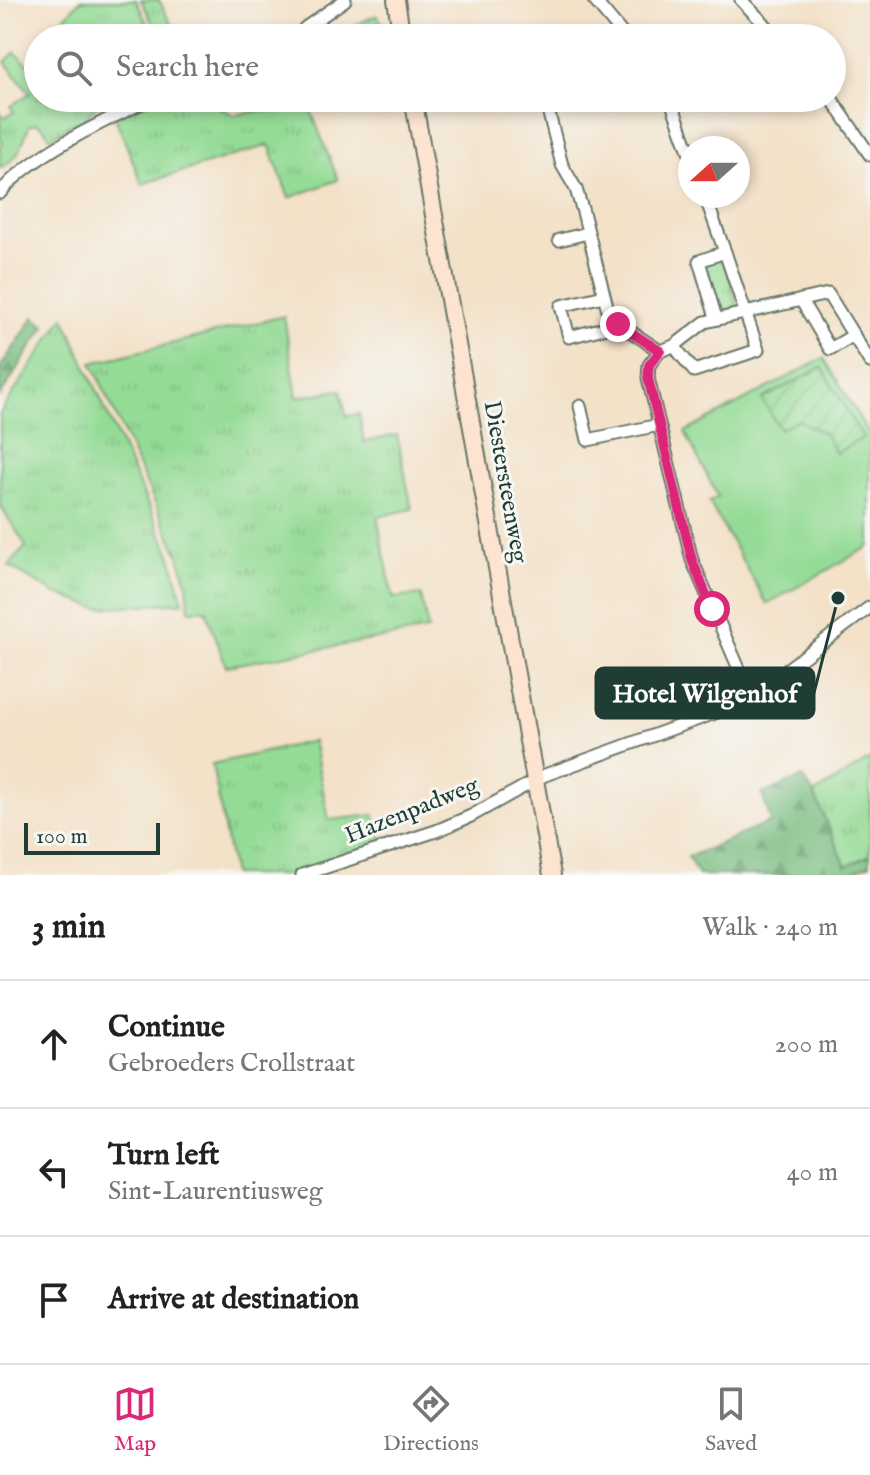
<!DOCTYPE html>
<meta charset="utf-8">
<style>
body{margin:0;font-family:"IM FELL English",serif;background:#f6f6f6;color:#222}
.compass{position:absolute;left:678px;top:136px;width:72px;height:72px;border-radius:50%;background:#fff;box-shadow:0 4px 12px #0003;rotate:249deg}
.scale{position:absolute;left:24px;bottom:20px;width:136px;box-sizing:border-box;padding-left:8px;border:4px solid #1f3d34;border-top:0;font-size:22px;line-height:28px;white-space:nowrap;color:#1f3d34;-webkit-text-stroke:6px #f6f6f2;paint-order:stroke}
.stop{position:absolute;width:24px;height:24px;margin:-18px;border:6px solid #db2777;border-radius:50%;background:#fff}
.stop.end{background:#db2777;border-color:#fff;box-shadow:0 2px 8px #0008}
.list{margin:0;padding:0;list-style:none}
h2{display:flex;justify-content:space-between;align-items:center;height:104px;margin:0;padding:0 32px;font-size:34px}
h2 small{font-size:26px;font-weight:400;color:#767676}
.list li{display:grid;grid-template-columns:52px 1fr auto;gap:24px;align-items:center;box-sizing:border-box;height:128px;padding:0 32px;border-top:2px solid #e0e0e0}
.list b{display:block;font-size:30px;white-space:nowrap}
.list p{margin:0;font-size:26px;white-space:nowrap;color:#767676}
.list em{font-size:26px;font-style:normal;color:#767676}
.icon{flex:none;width:44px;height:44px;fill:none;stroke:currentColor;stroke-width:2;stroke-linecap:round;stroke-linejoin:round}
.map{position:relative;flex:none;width:870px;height:875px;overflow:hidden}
.search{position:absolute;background:#fff;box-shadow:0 4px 12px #0003;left:24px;right:24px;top:24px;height:88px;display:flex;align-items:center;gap:20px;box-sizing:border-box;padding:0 28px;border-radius:44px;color:#767676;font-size:30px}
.sheet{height:488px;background:#fff}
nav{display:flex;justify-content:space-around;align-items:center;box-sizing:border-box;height:112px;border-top:2px solid #e0e0e0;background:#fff;font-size:22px;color:#767676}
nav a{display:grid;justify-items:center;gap:4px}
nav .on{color:#db2777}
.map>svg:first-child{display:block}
</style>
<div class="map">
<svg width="870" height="875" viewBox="0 0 870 875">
<defs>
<pattern id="grass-tufts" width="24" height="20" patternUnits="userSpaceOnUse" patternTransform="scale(2)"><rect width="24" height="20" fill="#94db95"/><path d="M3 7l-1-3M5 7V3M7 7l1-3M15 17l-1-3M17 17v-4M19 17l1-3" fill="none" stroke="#7fbd81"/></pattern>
<pattern id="forest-firs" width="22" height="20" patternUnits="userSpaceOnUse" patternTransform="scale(2)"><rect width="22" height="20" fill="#77bb7e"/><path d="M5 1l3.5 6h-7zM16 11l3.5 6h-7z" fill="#619968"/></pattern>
<pattern id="garden-furrows" width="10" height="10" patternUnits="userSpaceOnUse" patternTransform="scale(2)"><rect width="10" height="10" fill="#94db95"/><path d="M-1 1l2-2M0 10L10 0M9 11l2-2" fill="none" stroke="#7fbd81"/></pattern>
</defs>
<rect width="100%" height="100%" fill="#f6f6f2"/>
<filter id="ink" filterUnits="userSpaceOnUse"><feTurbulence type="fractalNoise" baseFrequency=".0125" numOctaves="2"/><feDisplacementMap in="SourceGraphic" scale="16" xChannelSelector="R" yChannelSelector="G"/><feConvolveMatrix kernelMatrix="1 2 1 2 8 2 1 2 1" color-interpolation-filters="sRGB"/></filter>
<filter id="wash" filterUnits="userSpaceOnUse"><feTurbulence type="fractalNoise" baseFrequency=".006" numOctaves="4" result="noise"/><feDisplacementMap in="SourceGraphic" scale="32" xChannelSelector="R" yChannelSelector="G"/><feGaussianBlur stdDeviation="1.8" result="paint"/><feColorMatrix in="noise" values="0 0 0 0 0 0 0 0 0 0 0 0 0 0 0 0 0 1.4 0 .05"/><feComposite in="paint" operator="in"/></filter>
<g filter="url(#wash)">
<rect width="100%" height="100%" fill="#f3e1c8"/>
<g fill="url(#grass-tufts)" stroke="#5a8c64" stroke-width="2">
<path d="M80 0H136L154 38H57L52 32Z"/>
<path d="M141 0H159L178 38H160Z"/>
<path d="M377 15 391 38H327Z"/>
<path d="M15 52 38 73V98H66L71 102 75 98H124L96 106 85 119 67 127 51 138 43 127 36 123 29 126C22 145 19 159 0 168V146L3 143 0 136V112L4 117 14 112 11 106 30 93 5 62Z"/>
<path d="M157 98H243L220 107 234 115 308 103 338 180 289 198 269 145 142 184 115 117Z"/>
<path d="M720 258 724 261 738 307 729 312 720 308 705 269 707 261Z"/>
<path d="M284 316 297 397 341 390 346 416 359 414 364 442 397 435 412 509 377 517 393 598 421 595 428 630 226 666 206 610H189L187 583 179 556 92 363Z"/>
<path d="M64 317 171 556 183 602 97 608 54 593 9 566 26 546 0 505V413Z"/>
<path d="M313 741 329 820 374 815 385 847 291 875H233L212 764Z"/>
<path d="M870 759V855L846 867 814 794Z"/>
</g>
<g fill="url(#forest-firs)" stroke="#4b7c59" stroke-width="2">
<path d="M34 317 45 326 0 396V368Z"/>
<path d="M803 777 814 794 846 866 870 855V864L846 875H698L688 857 771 822 762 794Z"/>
</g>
<path fill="#94db95" stroke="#5a8c64" stroke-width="2" d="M824 358 870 436V546L767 604 709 502 718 497 685 432Z"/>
<path fill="url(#garden-furrows)" stroke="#5a8c64" stroke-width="2" d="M822 367 863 438 836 453 824 433 798 420 780 429 762 399Z"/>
</g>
<g filter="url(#ink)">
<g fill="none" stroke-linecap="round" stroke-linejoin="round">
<defs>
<g id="minor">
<path d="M594 0 626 38"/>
<path d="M741 0 778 38"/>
<path d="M305 28 345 0"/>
<path d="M545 98 562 165 576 189 583 212 612 326H622L660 351"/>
<path d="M670 98 690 154"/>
<path d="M831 98 870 155"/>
<path d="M0 193C32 154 106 120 152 98"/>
<path d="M705 196 725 252"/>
<path d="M559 240 588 233"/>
<path d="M604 296 561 306 569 337 612 326"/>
<path d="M801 300 830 349 854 335"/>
<path d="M674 346 694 371 758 350 725 252 699 261 716 318"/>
<path d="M580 406 588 440 659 425"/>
<path d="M753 694 743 678 692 560 648 378 649 365 660 351 674 346 705 322 828 294 870 362"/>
<path d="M302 875 436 831 471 816 545 775 734 706 766 685 870 607"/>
</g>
<g id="secondary">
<path d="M396 0 402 38"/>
<path d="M413 98 552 875"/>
</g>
</defs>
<use href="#minor" stroke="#697668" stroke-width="15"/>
<use href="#secondary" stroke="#697668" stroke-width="20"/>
<use href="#minor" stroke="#fff" stroke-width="11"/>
<use href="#secondary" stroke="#fde4d1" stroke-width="16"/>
</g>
</g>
<g fill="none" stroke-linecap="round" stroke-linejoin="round" filter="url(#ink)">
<path stroke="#db2777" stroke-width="10" d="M618 324 660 351 649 365 648 378 692 560 712 609"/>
</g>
<g text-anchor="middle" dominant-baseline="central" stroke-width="6" stroke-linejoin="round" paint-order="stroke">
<g font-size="24" fill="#1f3d34" stroke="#f6f6f2">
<text transform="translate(505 482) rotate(80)">Diestersteenweg</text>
<text transform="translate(412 811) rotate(-22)">Hazenpadweg</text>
</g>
</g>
<path fill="none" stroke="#1f3d34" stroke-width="3" d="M838 598L814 693"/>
<circle fill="#1f3d34" stroke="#f6f6f2" stroke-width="3" cx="838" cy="598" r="8"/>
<rect fill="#1f3d34" stroke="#1f3d34" stroke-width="3" x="596" y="668" width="218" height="50" rx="8"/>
<g font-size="26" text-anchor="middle" font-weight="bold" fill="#fff">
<text x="705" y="702">Hotel Wilgenhof</text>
</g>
</svg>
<svg class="compass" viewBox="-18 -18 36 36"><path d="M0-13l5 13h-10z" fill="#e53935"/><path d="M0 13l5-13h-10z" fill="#767676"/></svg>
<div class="scale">100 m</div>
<div class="stop" style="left:712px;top:609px"></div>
<div class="stop end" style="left:618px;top:324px"></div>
<div class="search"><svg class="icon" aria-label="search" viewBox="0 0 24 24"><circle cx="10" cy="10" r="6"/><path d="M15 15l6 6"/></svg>Search here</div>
</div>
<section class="sheet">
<h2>3 min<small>Walk · 240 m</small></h2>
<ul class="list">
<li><svg class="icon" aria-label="ahead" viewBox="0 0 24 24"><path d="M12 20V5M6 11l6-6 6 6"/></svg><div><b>Continue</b><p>Gebroeders Crollstraat</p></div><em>200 m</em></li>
<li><svg class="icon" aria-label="left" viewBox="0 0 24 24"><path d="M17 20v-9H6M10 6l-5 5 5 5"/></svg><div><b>Turn left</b><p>Sint-Laurentiusweg</p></div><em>40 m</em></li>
<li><svg class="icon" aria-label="arrive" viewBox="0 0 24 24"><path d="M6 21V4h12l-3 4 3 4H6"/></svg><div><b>Arrive at destination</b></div></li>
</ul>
</section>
<nav>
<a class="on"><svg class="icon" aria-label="map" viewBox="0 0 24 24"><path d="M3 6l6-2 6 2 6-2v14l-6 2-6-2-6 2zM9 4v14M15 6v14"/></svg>Map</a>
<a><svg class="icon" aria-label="directions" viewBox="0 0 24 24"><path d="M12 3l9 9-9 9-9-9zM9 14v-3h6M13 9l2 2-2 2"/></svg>Directions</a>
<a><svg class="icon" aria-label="saved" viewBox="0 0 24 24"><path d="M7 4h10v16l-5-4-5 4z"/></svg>Saved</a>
</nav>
